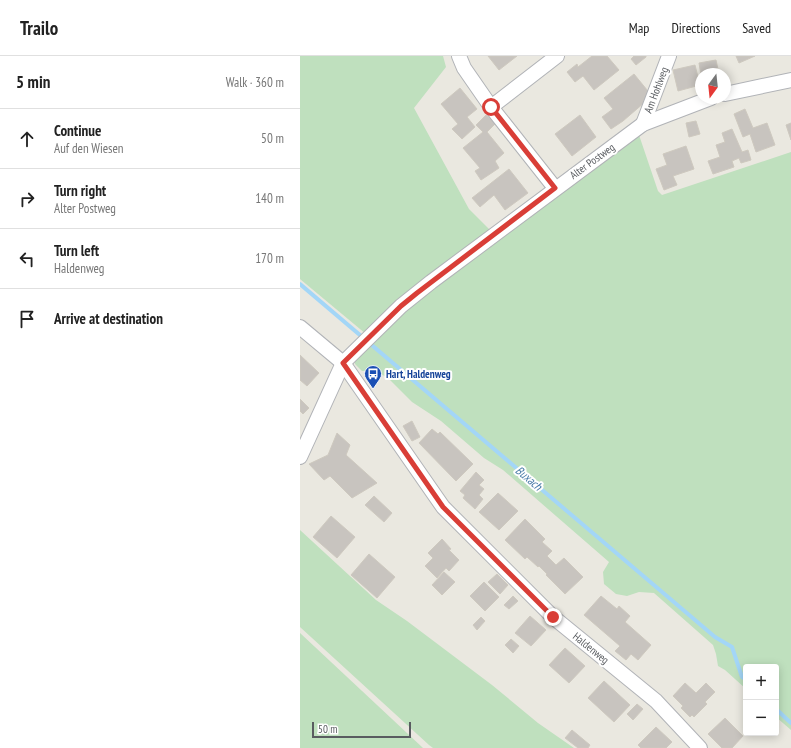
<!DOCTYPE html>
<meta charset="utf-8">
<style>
body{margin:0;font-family:"PT Sans Narrow",sans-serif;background:#f2f2f2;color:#222}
.controls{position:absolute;right:12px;bottom:12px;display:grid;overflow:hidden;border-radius:4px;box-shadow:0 2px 10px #0003}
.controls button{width:36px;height:36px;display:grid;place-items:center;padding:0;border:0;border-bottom:1px solid #e0e0e0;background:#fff;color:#222;font:20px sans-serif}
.compass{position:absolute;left:395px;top:12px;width:36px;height:36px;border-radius:50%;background:#fff;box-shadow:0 2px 10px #0003;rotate:195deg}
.scale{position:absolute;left:12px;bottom:10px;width:99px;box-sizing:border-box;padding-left:4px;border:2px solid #595c60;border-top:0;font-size:11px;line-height:14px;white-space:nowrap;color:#595c60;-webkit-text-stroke:3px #fff;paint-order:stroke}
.stop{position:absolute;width:12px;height:12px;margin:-9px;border:3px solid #d93e37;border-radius:50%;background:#fff}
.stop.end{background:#d93e37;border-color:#fff;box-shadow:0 1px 4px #0008}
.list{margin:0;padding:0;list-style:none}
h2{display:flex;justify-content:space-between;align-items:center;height:52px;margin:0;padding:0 16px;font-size:17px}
h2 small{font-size:13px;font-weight:400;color:#767676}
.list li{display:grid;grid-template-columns:26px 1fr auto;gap:12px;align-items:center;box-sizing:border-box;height:60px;padding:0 16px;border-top:1px solid #e0e0e0}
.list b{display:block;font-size:15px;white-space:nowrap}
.list p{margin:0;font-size:13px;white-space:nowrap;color:#767676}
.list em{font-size:13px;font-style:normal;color:#767676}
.icon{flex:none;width:22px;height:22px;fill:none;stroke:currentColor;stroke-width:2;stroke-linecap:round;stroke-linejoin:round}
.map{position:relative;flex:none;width:491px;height:692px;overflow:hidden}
header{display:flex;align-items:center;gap:24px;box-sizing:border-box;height:56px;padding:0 20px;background:#fff;border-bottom:1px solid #e0e0e0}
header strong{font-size:19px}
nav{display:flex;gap:22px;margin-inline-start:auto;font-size:14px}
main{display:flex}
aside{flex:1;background:#fff}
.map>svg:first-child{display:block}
</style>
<header>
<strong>Trailo</strong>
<nav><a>Map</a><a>Directions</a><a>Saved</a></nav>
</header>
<main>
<aside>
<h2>5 min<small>Walk · 360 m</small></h2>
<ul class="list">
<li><svg class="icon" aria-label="ahead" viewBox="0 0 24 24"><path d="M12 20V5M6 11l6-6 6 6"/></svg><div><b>Continue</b><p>Auf den Wiesen</p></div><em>50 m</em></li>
<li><svg class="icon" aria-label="right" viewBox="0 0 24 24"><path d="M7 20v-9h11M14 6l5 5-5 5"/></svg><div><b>Turn right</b><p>Alter Postweg</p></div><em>140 m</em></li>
<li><svg class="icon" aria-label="left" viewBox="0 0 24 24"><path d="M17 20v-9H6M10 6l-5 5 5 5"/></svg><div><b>Turn left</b><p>Haldenweg</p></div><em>170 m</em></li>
<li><svg class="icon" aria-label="arrive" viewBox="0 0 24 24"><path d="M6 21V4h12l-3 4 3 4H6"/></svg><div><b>Arrive at destination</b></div></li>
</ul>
</aside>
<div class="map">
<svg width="491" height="692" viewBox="0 0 491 692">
<rect width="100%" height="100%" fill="#eae8e0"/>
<g fill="#bfe0be">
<path d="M0 0H143L146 11 114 52 169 153 191 175 66 278 0 223Z"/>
<path d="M339 79 358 135 362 139 491 96V674L476 661V611H446V633L425 614 418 610 416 598 413 589 354 537 339 536 327 540 316 538 304 528 303 516 309 506 203 414 184 402 141 365 112 346 90 324 77 315H62L55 308V303L122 240Z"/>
<path d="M0 474 76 544 107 565 192 629 238 667 274 692H133L129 689 0 571Z"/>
<path d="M0 577 123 692H0Z"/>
</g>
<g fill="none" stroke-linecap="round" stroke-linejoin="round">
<g stroke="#a3d6f7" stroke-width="4">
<path d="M0 228 415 581 432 591 442 621 446 624"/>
<path d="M476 653 491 667"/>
</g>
</g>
<g fill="#c8c4bf" stroke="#cec9bf">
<path d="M188 0H217L199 14Z"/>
<path d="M292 0H307L319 14 294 34 283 20 275 26 267 16 277 8 278 11Z"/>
<path d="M334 0H346V1L336 9 331 3Z"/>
<path d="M436 0H455L439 7Z"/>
<path d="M416 4 419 18 401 19 399 7Z"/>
<path d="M395 9 400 29 378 35 373 14Z"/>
<path d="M334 18 352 40 323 65 311 73 302 61 313 53 304 42Z"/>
<path d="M160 32 177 53 167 61 175 71 162 83 152 73 158 68 141 48Z"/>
<path d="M445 53 453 72 467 67 475 89 456 96 450 78 443 81 434 58Z"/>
<path d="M186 59 195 68 187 76 204 97 195 105 199 112 181 124 175 115 180 112 163 92 183 76 176 69Z"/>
<path d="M280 59 296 81 272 100 255 78Z"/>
<path d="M396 65 400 78 389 81 386 67Z"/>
<path d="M491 67V84L486 69Z"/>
<path d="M432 73 442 96 448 94 451 104 441 107 439 102 432 105 434 111 413 118 408 105 420 101 416 89 425 86 422 77Z"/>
<path d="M386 90 394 113 373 120 377 129 364 134 356 113 367 109 363 98Z"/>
<path d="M209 113 228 137 205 154 194 139 180 151 172 142Z"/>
<path d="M0 299 19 317 7 330 0 324Z"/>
<path d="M0 343 9 352 3 358 0 355Z"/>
<path d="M112 365 120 381 112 385 103 370Z"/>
<path d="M132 373 138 378 140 376 173 408 156 425 119 387Z"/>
<path d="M37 377 50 389 46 399 77 427 52 442 30 420 24 424 9 408 28 399Z"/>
<path d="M176 416 184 424 179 429 184 433 179 439 183 443 175 453 163 442 165 439 160 435Z"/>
<path d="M198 437 218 455 199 474 179 456Z"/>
<path d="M74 440 92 457 84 466 65 449Z"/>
<path d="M31 460 55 481 37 502 13 481Z"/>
<path d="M225 463 245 483 242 486 252 495 247 500 256 509 264 502 283 521 265 538 246 519 247 518 239 510 238 511 227 501 225 503 205 484Z"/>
<path d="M142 483 151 493 149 494 159 504 149 515 146 512 137 522 125 510 133 502 128 497Z"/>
<path d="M69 498 95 521 77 542 51 519Z"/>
<path d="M144 516 155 526 142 539 132 529Z"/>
<path d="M197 518 208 529 200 538 188 526Z"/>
<path d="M184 526 199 541 185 555 170 540Z"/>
<path d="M213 540 218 545 209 553 204 549Z"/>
<path d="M301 540 317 553 319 550 330 560 325 566 351 589 338 604 331 598 326 604 315 595 320 590 284 559Z"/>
<path d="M230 560 246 574 231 590 215 577Z"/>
<path d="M181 561 185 565 177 574 173 569Z"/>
<path d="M211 583 219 590 213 597 205 589Z"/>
<path d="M265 592 285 610 269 627 249 609Z"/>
<path d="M304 625 330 649 314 666 288 642Z"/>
<path d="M385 627 396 637 406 627 415 636 405 646 407 648 394 661 392 659 390 661 381 652 383 650 373 640Z"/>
<path d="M337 648 343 653 333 664 327 658Z"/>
<path d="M425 662 443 680 432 692H422L408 678Z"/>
<path d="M356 671 372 686 366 692H341L338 689Z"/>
<path d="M272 674 290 689 288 692H278L265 682Z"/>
</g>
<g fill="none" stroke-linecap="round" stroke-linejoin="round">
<defs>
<g id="street">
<path d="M159 0 164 12 191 51 255 132"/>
<path d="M425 38 491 24"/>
<path d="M191 51 257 0"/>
<path d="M343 68 369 0"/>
<path d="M0 271 43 307 143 451 253 561 356 645 400 692"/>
<path d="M0 401 43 307 101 250 131 226 343 68 411 42"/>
</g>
</defs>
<use href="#street" stroke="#b1b3b7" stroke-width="16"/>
<use href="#street" stroke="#fff" stroke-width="14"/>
</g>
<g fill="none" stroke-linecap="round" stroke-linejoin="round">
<path stroke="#d93e37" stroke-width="5" d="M191 51 255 132 117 237 101 250 43 307 143 451 253 561"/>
</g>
<defs>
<symbol id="bus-pin" viewBox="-11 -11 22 30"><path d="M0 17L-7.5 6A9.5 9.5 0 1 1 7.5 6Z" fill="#1a4fb4" stroke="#fff"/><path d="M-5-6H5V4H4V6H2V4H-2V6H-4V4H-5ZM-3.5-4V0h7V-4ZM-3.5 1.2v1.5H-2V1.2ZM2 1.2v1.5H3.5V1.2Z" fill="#fff"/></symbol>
</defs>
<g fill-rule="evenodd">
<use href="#bus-pin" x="63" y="308" width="20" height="27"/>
</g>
<g text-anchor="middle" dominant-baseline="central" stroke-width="4" stroke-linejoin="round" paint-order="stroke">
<g font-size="11" fill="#595c60" stroke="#fff">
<text transform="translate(356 34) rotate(-69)">Am Hohlweg</text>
<text transform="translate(292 105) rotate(-36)">Alter Postweg</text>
<text transform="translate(291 592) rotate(39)">Haldenweg</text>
</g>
<g font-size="11" font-weight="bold" fill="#164399" stroke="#fff" text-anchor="start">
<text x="86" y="318">Hart, Haldenweg</text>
</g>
<g font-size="12" font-style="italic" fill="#4478a6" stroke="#fff">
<text transform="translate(229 422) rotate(40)">Buxach</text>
</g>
</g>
</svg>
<div class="controls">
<button>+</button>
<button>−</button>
</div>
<svg class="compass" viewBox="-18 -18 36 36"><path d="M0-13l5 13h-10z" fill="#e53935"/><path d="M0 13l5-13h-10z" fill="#767676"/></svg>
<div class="scale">50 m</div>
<div class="stop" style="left:191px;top:51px"></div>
<div class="stop end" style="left:253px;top:561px"></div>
</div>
</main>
